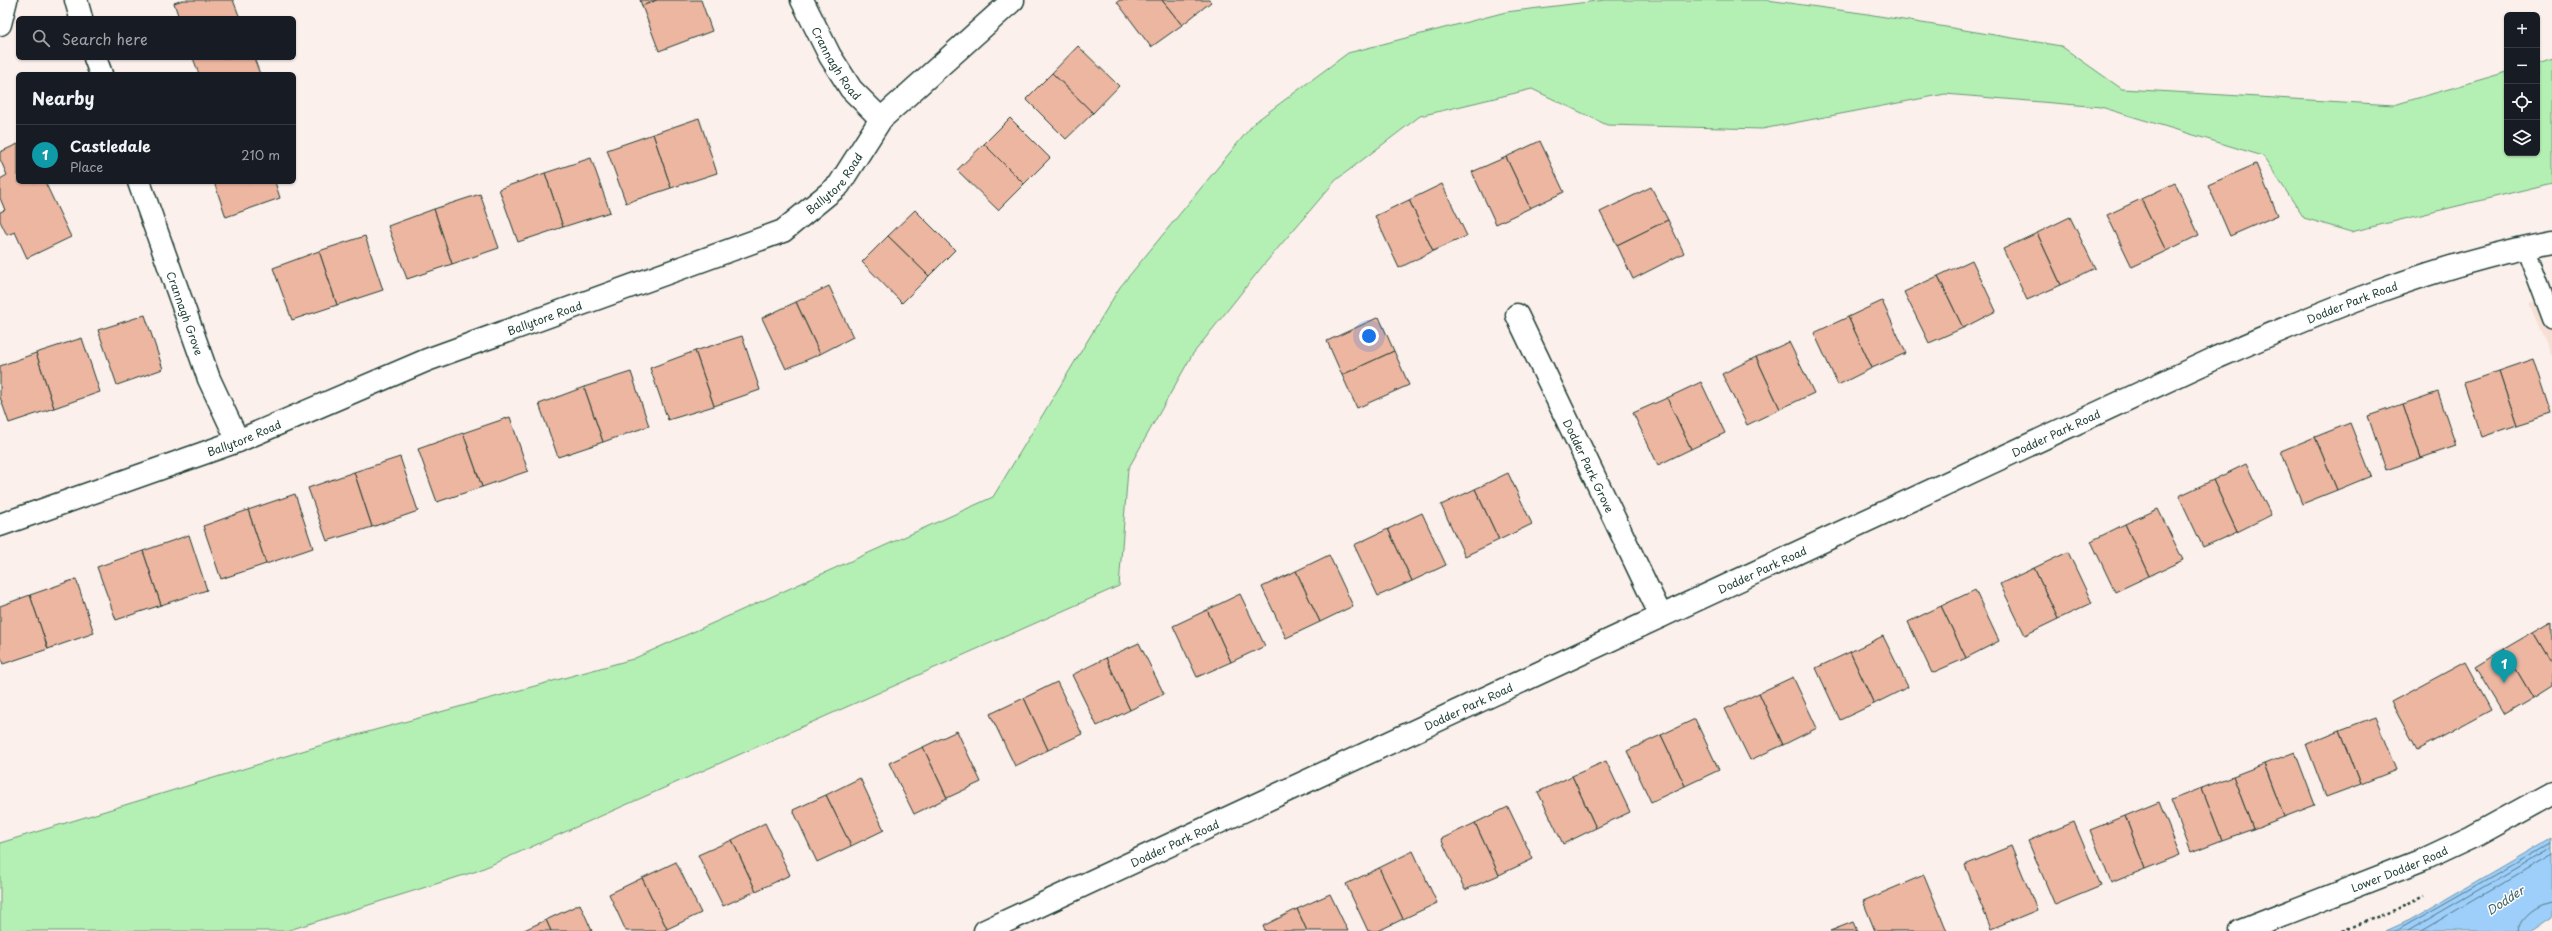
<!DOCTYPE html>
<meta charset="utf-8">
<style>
body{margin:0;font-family:"Playpen Sans",sans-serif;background:#242831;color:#f1f3f6}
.controls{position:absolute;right:12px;top:12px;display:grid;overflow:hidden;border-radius:6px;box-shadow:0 1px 3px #0004}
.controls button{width:36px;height:36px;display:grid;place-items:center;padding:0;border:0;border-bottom:1px solid #363941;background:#171b24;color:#f1f3f6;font:20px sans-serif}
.you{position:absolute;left:1369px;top:336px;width:14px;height:14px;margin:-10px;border:3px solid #fff;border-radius:50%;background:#1a73e8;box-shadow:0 0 0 6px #1a73e833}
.badge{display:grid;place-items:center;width:26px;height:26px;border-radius:50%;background:#d93025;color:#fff;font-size:13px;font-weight:700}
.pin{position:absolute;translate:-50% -33px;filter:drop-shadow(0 1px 2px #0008)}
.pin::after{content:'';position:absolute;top:21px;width:14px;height:12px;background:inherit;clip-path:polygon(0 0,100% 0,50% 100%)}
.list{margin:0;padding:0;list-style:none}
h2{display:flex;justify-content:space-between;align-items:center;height:52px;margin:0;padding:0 16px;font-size:17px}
h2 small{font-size:13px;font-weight:400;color:#9ea1a6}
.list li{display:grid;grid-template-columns:26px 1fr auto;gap:12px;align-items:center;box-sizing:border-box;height:60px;padding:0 16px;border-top:1px solid #363941}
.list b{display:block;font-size:15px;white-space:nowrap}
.list p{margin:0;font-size:13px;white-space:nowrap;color:#9ea1a6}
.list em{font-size:13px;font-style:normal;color:#9ea1a6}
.icon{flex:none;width:22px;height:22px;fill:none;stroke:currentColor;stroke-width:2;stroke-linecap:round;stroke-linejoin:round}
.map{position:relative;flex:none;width:2552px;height:931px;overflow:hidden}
.search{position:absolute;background:#171b24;box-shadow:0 1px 3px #0004;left:16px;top:16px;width:280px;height:44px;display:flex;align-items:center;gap:10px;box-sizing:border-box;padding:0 14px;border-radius:6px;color:#9ea1a6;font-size:15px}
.panel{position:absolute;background:#171b24;box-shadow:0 1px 3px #0004;left:16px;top:72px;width:280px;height:112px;border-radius:6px}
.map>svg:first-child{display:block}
</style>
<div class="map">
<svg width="2552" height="931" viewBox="0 0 2552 931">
<rect width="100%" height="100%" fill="#fbf0ec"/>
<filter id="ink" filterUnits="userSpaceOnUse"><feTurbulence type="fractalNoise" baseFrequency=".025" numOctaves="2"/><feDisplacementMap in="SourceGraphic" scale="8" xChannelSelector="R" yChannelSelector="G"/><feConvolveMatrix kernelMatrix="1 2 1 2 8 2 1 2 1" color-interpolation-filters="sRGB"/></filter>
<g filter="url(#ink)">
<path fill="#f7dfd6" d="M2552 296V357L2529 304Z"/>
<path fill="#b4f0b4" stroke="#6a9674" d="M1605 0H1767L1861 13 2061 46 2122 89 2394 105 2507 72V153H2537V63L2552 58V183L2351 232 2304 218 2263 156 2101 107 1945 94 1762 129 1607 125 1532 89 1420 116 1336 180 1261 268 1192 355 1128 469 1119 586 477 871 286 931H0V843L335 741 633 659 993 497 1120 287 1255 122 1348 53 1506 12Z"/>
<path fill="#9ecffa" stroke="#6b95ab" d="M2552 837V917L2531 931H2386L2410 920Z"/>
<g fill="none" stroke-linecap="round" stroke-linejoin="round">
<g stroke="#527783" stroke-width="1">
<path d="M2396 931 2552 842"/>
<path d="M2408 931 2552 847"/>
<path d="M2421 931 2552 854"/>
<path d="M2518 931C2519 917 2539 904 2552 903"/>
</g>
</g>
<g fill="#edb6a1" stroke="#1f3d34">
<path d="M183 0H233L240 18H179L174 3Z"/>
<path d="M640 0H657L642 6Z"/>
<path d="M657 0H701L712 31 659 51 642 6Z"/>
<path d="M1120 0H1162L1182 25 1151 47 1117 2Z"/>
<path d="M1162 0H1209L1211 2 1182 25Z"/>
<path d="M1078 46 1119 86 1093 113 1052 73Z"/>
<path d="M193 58H254L260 74H199Z"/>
<path d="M1052 73 1093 113 1066 139 1026 99Z"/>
<path d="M699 118 717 173 671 188 653 134Z"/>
<path d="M1010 118 1050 158 1024 184 984 144Z"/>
<path d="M653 134 671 188 626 203 607 150Z"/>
<path d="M1540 141 1564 192 1530 208 1506 157Z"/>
<path d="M18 144V182H45L71 237 27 258 15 232 7 235 0 221V212L5 210 0 198V179L7 175 0 159V152Z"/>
<path d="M984 144 1024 184 998 210 957 170Z"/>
<path d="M1506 157 1530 208 1496 224 1472 172Z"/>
<path d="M591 158 610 212 563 227 545 173Z"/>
<path d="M2256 164 2278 215 2230 236 2208 185Z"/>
<path d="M545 173 563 227 518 242 499 189Z"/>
<path d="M214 182H275L280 198 226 217Z"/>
<path d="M2175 183 2199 235 2166 251 2141 199Z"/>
<path d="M1442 184 1467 236 1433 251 1409 200Z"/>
<path d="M1651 187 1668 220 1617 245 1600 212Z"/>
<path d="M480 194 499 248 452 264 434 209Z"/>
<path d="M2141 199 2166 251 2132 267 2107 215Z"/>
<path d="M1409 200 1433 251 1399 268 1375 216Z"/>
<path d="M434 209 452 264 407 279 388 226Z"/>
<path d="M915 210 955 250 929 276 888 236Z"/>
<path d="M2070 217 2095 268 2061 285 2037 233Z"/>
<path d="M1668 220 1684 253 1633 279 1617 245Z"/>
<path d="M2037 233 2061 285 2027 300 2003 249Z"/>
<path d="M365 236 383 290 337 305 319 251Z"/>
<path d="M888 236 929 276 902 303 862 262Z"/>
<path d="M319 251 337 305 292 320 273 268Z"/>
<path d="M1972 260 1996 311 1963 328 1938 276Z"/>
<path d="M1938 276 1963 328 1929 343 1904 292Z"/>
<path d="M829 286 853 337 820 354 796 302Z"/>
<path d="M1882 301 1906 353 1872 368 1848 317Z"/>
<path d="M796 302 820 354 786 369 762 318Z"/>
<path d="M145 315 163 369 117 385 98 330Z"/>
<path d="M1379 317 1394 351 1342 375 1327 341Z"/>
<path d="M1848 317 1872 368 1838 385 1814 333Z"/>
<path d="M742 336 760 390 714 406 695 351Z"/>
<path d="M82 338 100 392 54 408 36 353Z"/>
<path d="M1789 342 1814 393 1780 409 1756 357Z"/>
<path d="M695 351 714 406 668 420 650 368Z"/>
<path d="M1394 351 1409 385 1357 408 1342 375Z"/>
<path d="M36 353 54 408 9 423 0 397V366Z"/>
<path d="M1756 357 1780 409 1747 425 1722 374Z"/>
<path d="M2534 359 2552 414 2517 425 2499 371Z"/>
<path d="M2499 371 2517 425 2482 437 2464 383Z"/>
<path d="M631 372 649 426 603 442 584 387Z"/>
<path d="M1701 382 1725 433 1691 449 1667 398Z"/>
<path d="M584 387 603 442 558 457 539 404Z"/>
<path d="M2438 392 2456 446 2421 458 2403 404Z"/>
<path d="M1667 398 1691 449 1658 465 1633 413Z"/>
<path d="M2403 404 2421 458 2386 470 2368 416Z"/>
<path d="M510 417 528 471 482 487 463 433Z"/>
<path d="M2350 423 2371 476 2337 490 2315 437Z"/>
<path d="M463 433 482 487 437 502 418 449Z"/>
<path d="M2315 437 2337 490 2302 504 2281 451Z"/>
<path d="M400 457 418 511 372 527 354 472Z"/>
<path d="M2246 464 2271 515 2237 532 2213 480Z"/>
<path d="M354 472 372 527 327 541 308 488Z"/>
<path d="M1508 473 1532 524 1499 540 1475 489Z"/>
<path d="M2213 480 2237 532 2203 547 2179 496Z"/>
<path d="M1475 489 1499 540 1465 556 1441 505Z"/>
<path d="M295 494 313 548 266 564 248 510Z"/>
<path d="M2158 509 2183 560 2149 576 2125 524Z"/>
<path d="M248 510 266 564 221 579 203 526Z"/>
<path d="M1422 513 1446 565 1412 581 1388 529Z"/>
<path d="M2125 524 2149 576 2115 592 2091 541Z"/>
<path d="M1388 529 1412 581 1378 596 1354 545Z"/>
<path d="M189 535 207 590 161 605 143 551Z"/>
<path d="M143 551 161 605 116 620 97 567Z"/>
<path d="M2068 552 2092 603 2058 619 2034 568Z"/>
<path d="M1329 555 1353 606 1320 622 1296 571Z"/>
<path d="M2034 568 2058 619 2025 635 2000 584Z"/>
<path d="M1296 571 1320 622 1286 638 1262 587Z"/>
<path d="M76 579 94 633 48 649 30 595Z"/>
<path d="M1975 590 1999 641 1966 658 1941 606Z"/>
<path d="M1240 594 1265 646 1231 662 1207 610Z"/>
<path d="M30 595 48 649 3 664 0 655V606Z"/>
<path d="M1941 606 1966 658 1932 673 1908 622Z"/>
<path d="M1207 610 1231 662 1197 677 1173 626Z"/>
<path d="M2552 621V664L2533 632Z"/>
<path d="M2533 632 2552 664V686L2533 698 2504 649Z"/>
<path d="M1883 636 1908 687 1874 704 1850 652Z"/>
<path d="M1139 643 1164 694 1130 710 1106 658Z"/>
<path d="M2504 649 2533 698 2504 715 2475 667Z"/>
<path d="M1850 652 1874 704 1840 720 1816 668Z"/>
<path d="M1106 658 1130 710 1097 726 1072 675Z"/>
<path d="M2465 662 2491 710 2417 750 2391 702Z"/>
<path d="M1793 677 1817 728 1783 745 1759 693Z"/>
<path d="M1057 682 1082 734 1048 750 1024 698Z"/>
<path d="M1759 693 1783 745 1750 760 1725 709Z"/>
<path d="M1024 698 1048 750 1015 766 990 714Z"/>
<path d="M2375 717 2396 770 2361 784 2340 730Z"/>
<path d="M1695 719 1719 770 1685 786 1661 735Z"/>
<path d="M2340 730 2361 784 2326 797 2306 744Z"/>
<path d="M957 731 981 782 947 798 923 747Z"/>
<path d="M1661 735 1685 786 1651 802 1627 751Z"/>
<path d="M923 747 947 798 914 814 889 763Z"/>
<path d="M2295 752 2315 805 2284 817 2264 764Z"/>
<path d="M1606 761 1630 812 1596 828 1572 776Z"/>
<path d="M2264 764 2284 817 2253 829 2233 776Z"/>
<path d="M1572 776 1596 828 1563 844 1538 792Z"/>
<path d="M2233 776 2253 829 2222 840 2202 788Z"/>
<path d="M860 778 884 830 851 846 826 795Z"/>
<path d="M2202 788 2222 840 2191 852 2171 800Z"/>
<path d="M826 795 851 846 817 862 793 810Z"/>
<path d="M2159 802 2180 855 2145 869 2125 816Z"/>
<path d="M1508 807 1533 859 1499 875 1475 823Z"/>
<path d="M2125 816 2145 869 2111 883 2090 830Z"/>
<path d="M2074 822 2101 886 2055 905 2028 841Z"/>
<path d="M765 823 790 875 756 891 732 840Z"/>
<path d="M1475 823 1499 875 1465 890 1441 839Z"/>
<path d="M732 840 756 891 723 906 698 855Z"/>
<path d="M2011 846 2037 910 1991 929 1965 865Z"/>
<path d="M1413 851 1437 903 1403 919 1379 868Z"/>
<path d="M676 862 701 913 667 929 642 878Z"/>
<path d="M1379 868 1403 919 1378 931H1368L1346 884Z"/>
<path d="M1924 875 1947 931H1875L1863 901Z"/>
<path d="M642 878 667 929 663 931H626L609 894Z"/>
<path d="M1330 894 1348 931H1307L1297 909Z"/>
<path d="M580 904 592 931H551L546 920Z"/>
<path d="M1297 909 1307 931H1265L1263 926Z"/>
<path d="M546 920 551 931H522Z"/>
<path d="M1853 922 1857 931H1830Z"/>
</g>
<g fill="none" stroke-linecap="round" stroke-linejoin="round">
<defs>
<path id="lane" d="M2525 248 2552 320"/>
<g id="street">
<path d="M76 0 81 18"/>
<path id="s1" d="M802 0 830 56 851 89 881 119"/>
<path d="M0 24 6 0"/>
<path d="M95 58 101 74"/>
<path id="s2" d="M139 182 209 379 238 441"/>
<path id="s3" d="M1517 315 1661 616"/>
<path id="s4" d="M0 525 238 441 427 360 783 231 839 185 881 119 1013 0"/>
<path id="s5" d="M2241 931 2423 860 2472 837 2552 793"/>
</g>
<g id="secondary">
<path id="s6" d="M985 931 2218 357C2326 310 2435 264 2552 242"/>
</g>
</defs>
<use href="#lane" stroke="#1f3d34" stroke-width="20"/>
<use href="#street" stroke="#1f3d34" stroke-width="25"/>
<use href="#secondary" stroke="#1f3d34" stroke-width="25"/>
<path stroke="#1f3d34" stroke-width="2.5" stroke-dasharray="3 3" stroke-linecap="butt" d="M2342 931 2397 909 2425 895"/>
<use href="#lane" stroke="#fff" stroke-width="17"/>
<use href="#street" stroke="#fff" stroke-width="22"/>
<use href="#secondary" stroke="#fff" stroke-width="22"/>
</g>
</g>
<g text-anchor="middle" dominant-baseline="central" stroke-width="3" stroke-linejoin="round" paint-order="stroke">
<g font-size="11" fill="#1f3d34" stroke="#fff">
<text stroke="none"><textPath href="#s1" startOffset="72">Crannagh Road</textPath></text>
<text stroke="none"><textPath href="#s4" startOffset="907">Ballytore Road</textPath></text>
<text stroke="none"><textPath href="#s6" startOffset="1505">Dodder Park Road</textPath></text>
<text stroke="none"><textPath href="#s2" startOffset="139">Crannagh Grove</textPath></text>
<text stroke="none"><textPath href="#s4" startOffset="583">Ballytore Road</textPath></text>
<text stroke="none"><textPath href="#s6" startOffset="1181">Dodder Park Road</textPath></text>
<text stroke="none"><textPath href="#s4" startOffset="259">Ballytore Road</textPath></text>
<text stroke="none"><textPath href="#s3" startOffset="167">Dodder Park Grove</textPath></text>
<text stroke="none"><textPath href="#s6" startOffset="857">Dodder Park Road</textPath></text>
<text stroke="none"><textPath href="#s6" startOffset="533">Dodder Park Road</textPath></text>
<text stroke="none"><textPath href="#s6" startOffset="209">Dodder Park Road</textPath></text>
<text stroke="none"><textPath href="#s5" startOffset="170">Lower Dodder Road</textPath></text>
</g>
<g font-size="12" font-style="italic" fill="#3f6266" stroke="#fff">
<text transform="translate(2505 900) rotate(-33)">Dodder</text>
</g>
</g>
</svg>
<div class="controls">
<button>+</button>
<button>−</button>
<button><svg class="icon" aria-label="locate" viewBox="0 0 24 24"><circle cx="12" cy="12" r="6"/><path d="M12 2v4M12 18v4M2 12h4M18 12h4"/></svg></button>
<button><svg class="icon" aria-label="layers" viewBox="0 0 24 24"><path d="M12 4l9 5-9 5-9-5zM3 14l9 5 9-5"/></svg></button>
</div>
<div class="you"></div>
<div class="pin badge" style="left:2504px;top:683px;background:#0f9aa8">1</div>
<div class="search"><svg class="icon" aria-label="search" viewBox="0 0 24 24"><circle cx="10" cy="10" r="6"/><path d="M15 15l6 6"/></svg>Search here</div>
<section class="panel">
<h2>Nearby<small></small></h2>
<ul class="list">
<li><span class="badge" style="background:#0f9aa8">1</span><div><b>Castledale</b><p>Place</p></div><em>210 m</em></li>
</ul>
</section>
</div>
